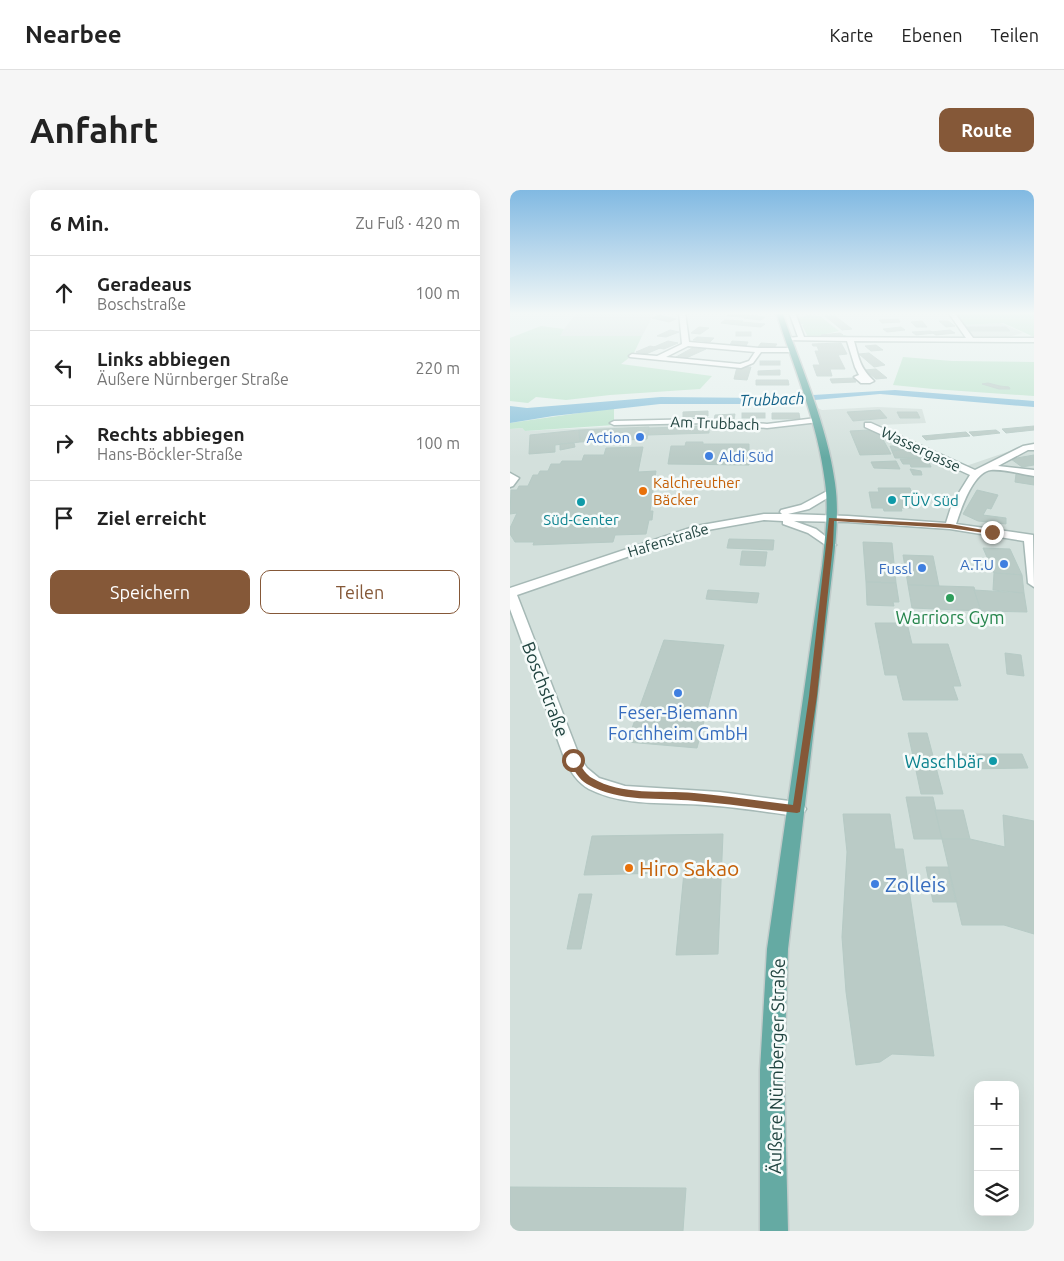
<!DOCTYPE html>
<html lang="de">
<meta charset="utf-8">
<style>
body{margin:0;font-family:Ubuntu,sans-serif;background:#f6f6f6;color:#222}
.controls{position:absolute;right:15px;bottom:15px;display:grid;overflow:hidden;border-radius:10px;box-shadow:0 5px 20px #0002}
.controls button{width:45px;height:45px;display:grid;place-items:center;padding:0;border:0;border-bottom:1px solid #e0e0e0;background:#fff;color:#222;font:25px sans-serif}
.stop{position:absolute;width:15px;height:15px;margin:-11px;border:4px solid #855838;border-radius:50%;background:#fff}
.stop.end{background:#855838;border-color:#fff;box-shadow:0 1px 5px #0008}
.list{margin:0;padding:0;list-style:none}
h2{display:flex;justify-content:space-between;align-items:center;height:65px;margin:0;padding:0 20px;font-size:21px}
h2 small{font-size:16px;font-weight:400;color:#767676}
.list li{display:grid;grid-template-columns:32px 1fr auto;gap:15px;align-items:center;box-sizing:border-box;height:75px;padding:0 20px;border-top:1px solid #e0e0e0}
.list b{display:block;font-size:19px;white-space:nowrap}
.list p{margin:0;font-size:16px;white-space:nowrap;color:#767676}
.list em{font-size:16px;font-style:normal;color:#767676}
.actions{display:flex;gap:10px;padding:15px 20px}
.actions a{flex:1;padding:11px 0;border:1px solid #855838;border-radius:10px;text-align:center;font-size:18px;color:#855838}
.actions .main{background:#855838;color:#fff}
.icon{flex:none;width:28px;height:28px;fill:none;stroke:currentColor;stroke-width:2;stroke-linecap:round;stroke-linejoin:round}
.map{position:relative;flex:none;width:524px;height:1041px;overflow:hidden;border-radius:10px}
header{display:flex;align-items:center;gap:30px;box-sizing:border-box;height:70px;padding:0 25px;background:#fff;border-bottom:1px solid #e0e0e0}
header strong{font-size:24px}
nav{display:flex;gap:28px;margin-inline-start:auto;font-size:18px}
.intro{display:flex;align-items:center;justify-content:space-between;box-sizing:border-box;height:120px;padding:0 30px}
h1{margin:0;font-size:35px}
.button{padding:12px 22px;border-radius:10px;background:#855838;color:#fff;font-size:18px;font-weight:700}
main{display:flex;gap:30px;padding:0 30px}
aside{flex:1;background:#fff;border-radius:10px;box-shadow:0 5px 20px #0002}
.map>svg:first-child{display:block}
</style>
<header>
<strong>Nearbee</strong>
<nav><a>Karte</a><a>Ebenen</a><a>Teilen</a></nav>
</header>
<div class="intro"><h1>Anfahrt</h1><a class="button">Route</a></div>
<main>
<aside>
<h2>6 Min.<small>Zu Fuß · 420 m</small></h2>
<ul class="list">
<li><svg class="icon" aria-label="ahead" viewBox="0 0 24 24"><path d="M12 20V5M6 11l6-6 6 6"/></svg><div><b>Geradeaus</b><p>Boschstraße</p></div><em>100 m</em></li>
<li><svg class="icon" aria-label="left" viewBox="0 0 24 24"><path d="M17 20v-9H6M10 6l-5 5 5 5"/></svg><div><b>Links abbiegen</b><p>Äußere Nürnberger Straße</p></div><em>220 m</em></li>
<li><svg class="icon" aria-label="right" viewBox="0 0 24 24"><path d="M7 20v-9h11M14 6l5 5-5 5"/></svg><div><b>Rechts abbiegen</b><p>Hans-Böckler-Straße</p></div><em>100 m</em></li>
<li><svg class="icon" aria-label="arrive" viewBox="0 0 24 24"><path d="M6 21V4h12l-3 4 3 4H6"/></svg><div><b>Ziel erreicht</b></div></li>
</ul>
<div class="actions"><a class="main">Speichern</a><a>Teilen</a></div>
</aside>
<div class="map">
<svg width="524" height="1041" viewBox="0 0 524 1041">
<rect width="100%" height="100%" fill="#e5f0ed"/>
<g fill="#d3e0dc" fill-rule="evenodd">
<path d="M67 122H145L132 146H49Z"/>
<path d="M491 133 513 143 498 147H464L454 135Z"/>
<path d="M301 215 312 220 367 217 412 219 416 233 370 235 456 276 515 256 524 255V1041H0V239L12 238 15 241 194 232 243 239 306 231ZM468 895H505V1022H468Z"/>
</g>
<g fill="#bce3cc">
<path d="M444 122H524V147L493 133 453 135Z"/>
<path d="M298 125 310 126 329 141 311 145 314 147 335 145 338 147H298L292 135 294 134H291L288 128Z"/>
<path d="M31 136 54 139 50 146H132L123 165 111 174 202 186 190 199 100 205 56 210 26 207 18 213 0 211V148Z"/>
<path d="M393 167 442 171 524 172V206L423 199 383 195Z"/>
<path d="M104 218V235L15 241 12 238 0 239V233Z"/>
</g>
<path fill="#88c0da" d="M385 200 524 211V217L370 204 261 214H150L43 226 0 233V216L17 218 151 207 254 208Z"/>
<g fill="#bacbc6" stroke="#b6cac5">
<path d="M221 123 238 124 234 127 217 126Z"/>
<path d="M149 125 166 129 159 132 142 128Z"/>
<path d="M238 125 255 127 251 130 234 128Z"/>
<path d="M315 126H325L342 139 332 140Z"/>
<path d="M388 129 390 132 372 133 369 130Z"/>
<path d="M215 130 233 131 228 135 211 133Z"/>
<path d="M412 131 417 137H406L401 132Z"/>
<path d="M429 131H438L445 136 436 137Z"/>
<path d="M232 132 255 134 251 137 228 135Z"/>
<path d="M189 137 199 138 190 144 181 143Z"/>
<path d="M391 137 395 140 377 142 373 139Z"/>
<path d="M457 137H496L500 141H460Z"/>
<path d="M160 140 169 142 156 147 147 146Z"/>
<path d="M440 140 445 143 426 145 421 142Z"/>
<path d="M420 141 424 143 406 145 402 142Z"/>
<rect x="226" y="142" width="15" height="4"/>
<path d="M330 143 333 145 314 147 311 145Z"/>
<path d="M187 147 204 148 200 152 183 150Z"/>
<path d="M158 151 168 153 154 159 144 157Z"/>
<path d="M222 151 238 152 236 156 220 155Z"/>
<path d="M251 153 267 154 264 158 248 157Z"/>
<path d="M331 153 337 164 328 165 335 179H320L322 186H307L303 175H310L305 161H309L307 156H303L302 154Z"/>
<path d="M366 155 373 160 361 161 355 156Z"/>
<path d="M140 156 150 158 136 164 126 162Z"/>
<path d="M184 157 196 159 174 169 166 167Z"/>
<path d="M359 163 375 175 364 177 349 164Z"/>
<rect x="250" y="171" width="20" height="4"/>
<path d="M227 177H241L237 190 224 189Z"/>
<path d="M366 179 377 188 366 189 355 180Z"/>
<path d="M270 180V185H248V181Z"/>
<path d="M344 188 346 192 322 193 320 189Z"/>
<path d="M246 190H278L279 195H246Z"/>
<path d="M478 193 490 196 499 197 500 199H489L472 194Z"/>
<path d="M370 220 377 228 343 231 337 222Z"/>
<path d="M198 221V226L173 227V222Z"/>
<path d="M387 222H407L410 228H390Z"/>
<rect x="232" y="223" width="23" height="5"/>
<path d="M262 223H289L290 229H262Z"/>
<path d="M225 224 224 230H204L205 225Z"/>
<path d="M199 236V243L138 245 139 238Z"/>
<path d="M524 236V240L496 243 492 239Z"/>
<path d="M139 237 137 249 70 252 69 240Z"/>
<path d="M69 240 70 252 45 255V262L19 264 20 245Z"/>
<path d="M359 240 370 244 381 264 350 265 340 241Z"/>
<path d="M486 240 490 243 463 246 459 242Z"/>
<path d="M456 242 460 246 416 250 412 246Z"/>
<path d="M176 252H193V254H239V275L158 274 161 256H175Z"/>
<path d="M64 253 65 257 50 260V254Z"/>
<path d="M380 256H397L398 258 391 259 392 261H382Z"/>
<path d="M133 257 128 282 146 281 140 321H143L142 330H139L136 344 105 345 103 352 23 355 24 352H5L0 344V338L7 323 0 324 1 300H7L9 296H18L23 285H28L30 281H38L41 274H50L52 271H72L74 265H94L96 258Z"/>
<path d="M402 258 408 264H413L415 268H385L382 261Z"/>
<path d="M524 265V275L512 277 501 269Z"/>
<path d="M417 268 421 277H401L400 274H393L390 269Z"/>
<path d="M386 271 390 279 364 278 361 272Z"/>
<path d="M400 279 411 281 412 285H403Z"/>
<path d="M506 284 524 287V295L505 292Z"/>
<path d="M368 298H400L407 318H391L392 321H374L373 318H362L359 302H369Z"/>
<path d="M467 300 488 305 481 319 477 318 473 325 496 328V334L468 331 453 324Z"/>
<path d="M219 349 264 350 263 360 217 358Z"/>
<path d="M353 352 382 353 386 393 356 392Z"/>
<path d="M473 358 500 359 512 385 484 383Z"/>
<path d="M232 361 257 362 255 376 230 375Z"/>
<path d="M393 365 423 366 429 396 398 395Z"/>
<path d="M484 383 512 385 514 403 483 400Z"/>
<path d="M356 392 386 393 389 412H383L384 416 357 415Z"/>
<path d="M398 395 464 397 471 421 402 418Z"/>
<path d="M198 400 249 403 247 413 196 409Z"/>
<path d="M464 400 514 403 517 422 471 421Z"/>
<path d="M365 433H397L402 454H438L451 496H443L448 510H393L387 485H375Z"/>
<path d="M154 450 214 455 187 558 117 552Z"/>
<path d="M495 463 511 465 514 486 497 484Z"/>
<path d="M398 543H417L433 604H411Z"/>
<path d="M448 564H512L518 578 453 579Z"/>
<path d="M396 607H423L432 649H404Z"/>
<path d="M425 620H453L460 649H432Z"/>
<path d="M333 624H380L385 659H393L424 866 382 864 370 872 346 875 336 802 332 747 337 662Z"/>
<path d="M493 625 524 631V744L494 735H452L432 649H460L495 657Z"/>
<path d="M213 644 208 764 166 765 175 672H157L155 683 74 685 82 646Z"/>
<path d="M416 677H438L446 712H423Z"/>
<path d="M69 704H82L71 759H57Z"/>
<path d="M0 997 176 998 173 1041H0Z"/>
</g>
<g fill="none" stroke-linecap="round" stroke-linejoin="round">
<defs>
<g id="minor">
<path d="M169 122H175L179 152 249 158H281L284 160 281 162H251L243 173 231 178 120 167 119 166 122 164 147 166 172 154ZM178 156 245 162 239 171 230 174 156 167Z"/>
<path d="M279 122H285L294 147 456 148 438 122H444L463 148H524V152L344 151C349 169 350 178 364 191L360 193H351L344 187 349 185 345 177 337 151 276 150V148L288 147Z"/>
<path d="M306 228 310 230 309 232 257 238 194 233 104 235 100 233 104 231 194 229 257 234Z"/>
<path d="M355 233H361L465 280 513 256 524 254V260H518L488 276 524 280V286C511 284 494 279 481 280 463 282 451 319 446 334L523 345 524 397 518 393 514 351 440 339 338 332 284 331 306 339 324 353 326 355 320 358 298 343 273 334V331L254 330 192 341 7 405 70 568 77 578 89 588 115 596 210 602 287 612 293 614 296 619 293 624 287 626C257 622 226 617 196 615 158 612 114 617 79 599 67 592 61 582 55 570L0 419V398L186 336 254 324H272L270 322 271 320 291 315 321 299 324 300V304L299 319 278 324 338 326 436 333 442 314 460 285 355 237Z"/>
<path d="M0 283 9 288 3 296 0 297Z"/>
</g>
<path id="major" d="M266 122H272C291 178 317 234 325 293 329 321 326 349 323 376L278 759 274 880 278 1041H250V880L257 759 312 376C315 348 319 320 315 292 308 233 284 178 266 122Z"/>
</defs>
<use href="#minor" stroke="#a6b9b6" stroke-width="3"/>
<use href="#major" stroke="#c1cbca" stroke-width="3"/>
<use href="#minor" fill="#fff" fill-rule="evenodd"/>
<use href="#major" fill="#65aaa3" fill-rule="evenodd"/>
</g>
<linearGradient id="sky" x2="0" y2="1"><stop stop-color="#81b9e2"/><stop offset="0.46" stop-color="#f3f8f7"/><stop offset="1" stop-color="#f3f8f7" stop-opacity="0"/></linearGradient>
<rect width="524" height="268" fill="url(#sky)"/>
<path fill="#855838" d="M319 328 440 334 485 342 482 344 440 338 324 331 323 355 307 506 290 622 287 623C253 619 219 614 185 611 148 607 110 613 77 594 68 589 63 578 59 570L60 567H66C70 575 75 584 82 588 112 606 151 600 184 603 217 606 250 611 283 615L299 506Z"/>
<g fill="#3f7fe0" stroke="#f6fbfa" stroke-width="2">
<circle cx="130" cy="247" r="5"/>
<circle cx="199" cy="266" r="5"/>
<circle cx="494" cy="374" r="5"/>
<circle cx="412" cy="378" r="5"/>
<circle cx="168" cy="503" r="5"/>
<circle cx="365" cy="694" r="5"/>
</g>
<g fill="#e8710a" stroke="#f6fbfa" stroke-width="2">
<circle cx="133" cy="301" r="5"/>
<circle cx="119" cy="678" r="5"/>
</g>
<g fill="#0f9aa8" stroke="#f6fbfa" stroke-width="2">
<circle cx="382" cy="310" r="5"/>
<circle cx="71" cy="312" r="5"/>
<circle cx="483" cy="571" r="5"/>
</g>
<circle fill="#2e9e5b" stroke="#f6fbfa" stroke-width="2" cx="440" cy="408" r="5"/>
<g text-anchor="middle" dominant-baseline="central" stroke-width="5" stroke-linejoin="round" paint-order="stroke">
<g font-size="15" fill="#214440" stroke="#f6fbfa">
<text transform="translate(205 233) rotate(2)">Am Trubbach</text>
<text transform="translate(411 259) rotate(25)">Wassergasse</text>
<text transform="translate(158 350) rotate(-17)">Hafenstraße</text>
</g>
<g font-size="15" fill="#366cbe" stroke="#f6fbfa" text-anchor="end">
<text x="120" y="247">Action</text>
<text x="209" y="266" text-anchor="start">Aldi Süd</text>
<text x="484" y="374">A.T.U</text>
<text x="402" y="378">Fussl</text>
</g>
<g font-size="15" fill="#c56008" stroke="#f6fbfa" text-anchor="start">
<text x="143" y="292">Kalchreuther<tspan x="143" dy="17">Bäcker</tspan></text>
</g>
<g font-size="15" fill="#0d838f" stroke="#f6fbfa" text-anchor="start">
<text x="392" y="310">TÜV Süd</text>
<text x="71" y="329" text-anchor="middle">Süd-Center</text>
</g>
<g font-size="16" font-style="italic" fill="#136288" stroke="#f6fbfa">
<text transform="translate(262 209) rotate(-2)">Trubbach</text>
</g>
<g font-size="18" fill="#27864d" stroke="#f6fbfa">
<text x="440" y="427">Warriors Gym</text>
</g>
<g font-size="18" fill="#214440" stroke="#f6fbfa">
<text transform="translate(36 499) rotate(69)">Boschstraße</text>
<text transform="translate(266 876) rotate(-89)">Äußere Nürnberger Straße</text>
</g>
<g font-size="18" fill="#366cbe" stroke="#f6fbfa">
<text x="168" y="522">Feser-Biemann<tspan x="168" dy="21">Forchheim GmbH</tspan></text>
</g>
<g font-size="18" fill="#0d838f" stroke="#f6fbfa" text-anchor="end">
<text x="473" y="571">Waschbär</text>
</g>
<g font-size="21" fill="#c56008" stroke="#f6fbfa" text-anchor="start">
<text x="129" y="678">Hiro Sakao</text>
</g>
<g font-size="21" fill="#366cbe" stroke="#f6fbfa" text-anchor="start">
<text x="375" y="694">Zolleis</text>
</g>
</g>
</svg>
<div class="controls">
<button>+</button>
<button>−</button>
<button><svg class="icon" aria-label="layers" viewBox="0 0 24 24"><path d="M12 4l9 5-9 5-9-5zM3 14l9 5 9-5"/></svg></button>
</div>
<div class="stop" style="left:63px;top:570px"></div>
<div class="stop end" style="left:482px;top:342px"></div>
</div>
</main>
